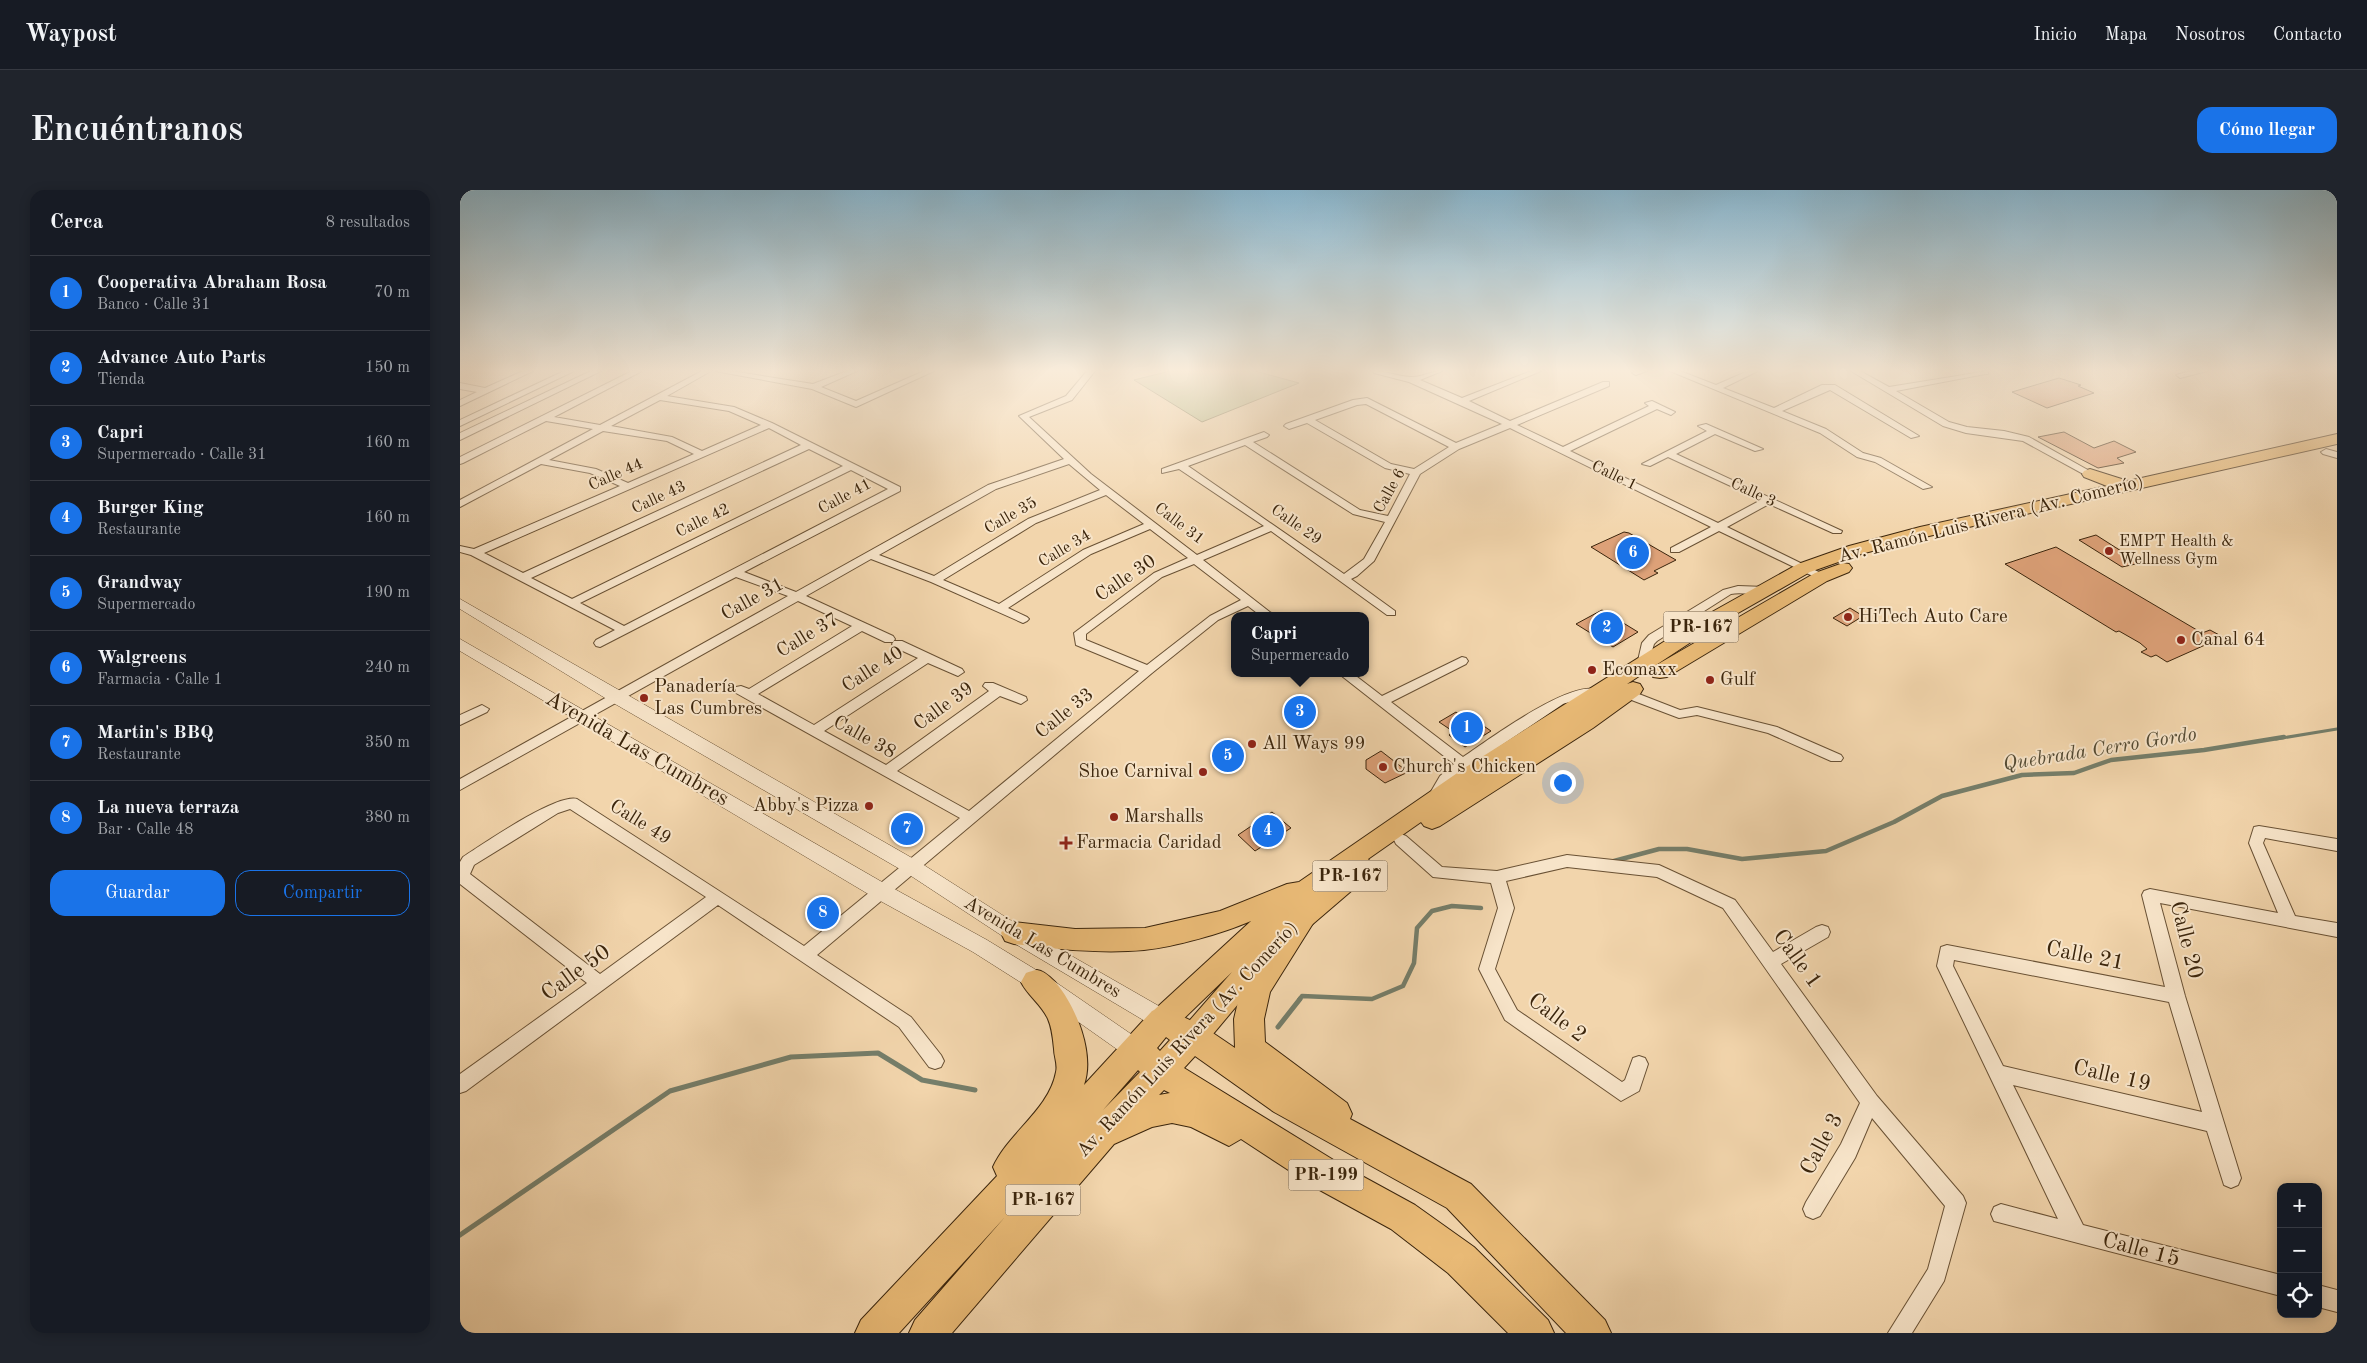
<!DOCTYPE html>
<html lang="es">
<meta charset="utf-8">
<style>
body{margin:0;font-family:"Old Standard TT",serif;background:#20242c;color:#f1f3f6}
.controls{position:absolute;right:15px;bottom:15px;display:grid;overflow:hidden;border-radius:10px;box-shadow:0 2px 12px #0003}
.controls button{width:45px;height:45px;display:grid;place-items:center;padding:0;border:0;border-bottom:1px solid #363941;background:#171b24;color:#f1f3f6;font:25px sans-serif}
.you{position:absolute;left:1102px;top:592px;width:18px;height:18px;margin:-12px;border:4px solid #fff;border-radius:50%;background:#1a73e8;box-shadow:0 0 0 8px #1a73e833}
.badge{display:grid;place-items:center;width:32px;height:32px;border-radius:50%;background:#1a73e8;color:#fff;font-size:16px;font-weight:700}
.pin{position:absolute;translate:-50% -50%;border:2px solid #fff;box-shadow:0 1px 5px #0006}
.popup{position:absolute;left:771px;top:422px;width:138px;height:65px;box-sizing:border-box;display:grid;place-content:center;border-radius:10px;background:#171b24;filter:drop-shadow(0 1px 4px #0005);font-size:16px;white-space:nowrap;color:#9ea1a6}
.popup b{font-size:19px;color:#f1f3f6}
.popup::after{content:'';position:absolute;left:50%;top:100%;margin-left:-10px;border:10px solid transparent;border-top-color:#171b24}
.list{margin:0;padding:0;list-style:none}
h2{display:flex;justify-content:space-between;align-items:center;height:65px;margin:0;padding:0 20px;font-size:21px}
h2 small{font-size:16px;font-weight:400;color:#9ea1a6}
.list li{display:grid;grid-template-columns:32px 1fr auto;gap:15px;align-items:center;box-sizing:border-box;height:75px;padding:0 20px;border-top:1px solid #363941}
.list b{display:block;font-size:19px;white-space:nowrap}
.list p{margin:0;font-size:16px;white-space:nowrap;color:#9ea1a6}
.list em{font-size:16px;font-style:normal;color:#9ea1a6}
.actions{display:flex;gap:10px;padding:15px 20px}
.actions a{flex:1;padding:11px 0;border:1px solid #1a73e8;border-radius:15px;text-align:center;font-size:18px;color:#1a73e8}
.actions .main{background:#1a73e8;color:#fff}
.icon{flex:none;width:28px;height:28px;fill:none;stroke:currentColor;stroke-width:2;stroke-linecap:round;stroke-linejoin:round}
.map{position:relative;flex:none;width:1877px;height:1143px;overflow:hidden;border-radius:15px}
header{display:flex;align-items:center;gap:30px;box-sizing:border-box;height:70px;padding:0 25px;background:#171b24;border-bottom:1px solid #363941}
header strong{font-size:24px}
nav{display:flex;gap:28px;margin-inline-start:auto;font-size:18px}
.intro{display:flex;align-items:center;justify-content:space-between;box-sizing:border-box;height:120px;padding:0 30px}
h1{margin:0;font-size:35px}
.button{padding:12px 22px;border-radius:15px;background:#1a73e8;color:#fff;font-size:18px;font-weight:700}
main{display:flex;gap:30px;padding:0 30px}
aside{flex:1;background:#171b24;border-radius:15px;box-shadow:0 2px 12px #0003}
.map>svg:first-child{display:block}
</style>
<header>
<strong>Waypost</strong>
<nav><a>Inicio</a><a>Mapa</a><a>Nosotros</a><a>Contacto</a></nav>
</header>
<div class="intro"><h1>Encuéntranos</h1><a class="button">Cómo llegar</a></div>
<main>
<aside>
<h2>Cerca<small>8 resultados</small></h2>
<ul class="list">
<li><span class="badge">1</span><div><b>Cooperativa Abraham Rosa</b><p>Banco · Calle 31</p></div><em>70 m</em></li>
<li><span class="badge">2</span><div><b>Advance Auto Parts</b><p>Tienda</p></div><em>150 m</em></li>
<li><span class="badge">3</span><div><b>Capri</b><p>Supermercado · Calle 31</p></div><em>160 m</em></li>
<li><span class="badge">4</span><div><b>Burger King</b><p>Restaurante</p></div><em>160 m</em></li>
<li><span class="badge">5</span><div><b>Grandway</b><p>Supermercado</p></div><em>190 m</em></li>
<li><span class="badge">6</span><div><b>Walgreens</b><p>Farmacia · Calle 1</p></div><em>240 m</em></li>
<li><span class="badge">7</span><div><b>Martin's BBQ</b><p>Restaurante</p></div><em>350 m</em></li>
<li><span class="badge">8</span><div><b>La nueva terraza</b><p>Bar · Calle 48</p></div><em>380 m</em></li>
</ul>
<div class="actions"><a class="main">Guardar</a><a>Compartir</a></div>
</aside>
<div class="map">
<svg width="1877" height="1143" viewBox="0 0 1877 1143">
<rect width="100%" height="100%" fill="#f2d5ac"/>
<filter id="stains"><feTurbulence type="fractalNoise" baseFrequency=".004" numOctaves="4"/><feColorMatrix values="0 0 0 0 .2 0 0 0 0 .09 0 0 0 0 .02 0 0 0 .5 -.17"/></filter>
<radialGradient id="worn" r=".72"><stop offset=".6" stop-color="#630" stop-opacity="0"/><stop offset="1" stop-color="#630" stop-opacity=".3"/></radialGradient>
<path fill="#b7be8c" stroke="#79724c" d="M710 181H795L839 193 742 232 674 190Z"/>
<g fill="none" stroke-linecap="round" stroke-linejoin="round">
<path stroke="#757e6a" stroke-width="3" d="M1816 549 1877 539"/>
<g stroke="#757e6a" stroke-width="4.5">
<path d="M1154 671 1199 659H1227L1282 669 1366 661 1434 632 1482 606 1562 585 1614 583 1651 570 1744 560 1824 547"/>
<path d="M839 810 842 806 912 809 943 796 954 773 957 738 972 721 992 716 1021 718"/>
</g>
<g stroke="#757e6a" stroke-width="5">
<path d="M818 837 840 809"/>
<path d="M0 1045 210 901 331 867 418 863 462 890 515 900"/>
</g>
</g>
<g fill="#dda178" stroke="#3b250c">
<path d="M1599 188 1621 195 1618 196 1634 203 1587 218 1552 202Z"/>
<path d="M1604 242 1634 258 1654 251 1676 262 1657 268 1664 273 1638 278 1578 247Z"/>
<path d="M1164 342 1169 343 1216 370 1194 381 1198 383 1184 390 1131 357Z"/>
<path d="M1636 345 1680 373 1662 377 1619 350Z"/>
<path d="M1596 357 1742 443 1750 440 1763 447 1707 472 1696 465 1691 467 1681 462 1687 459 1680 453 1659 441 1656 442 1545 374Z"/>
<path d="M1390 418 1403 426 1387 436 1373 428Z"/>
<path d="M1142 420 1178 442 1153 457 1116 434Z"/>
<path d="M996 522 1007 531 1012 528 1031 541 1005 557 989 545 994 542 979 532Z"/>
<path d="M921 561 948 582 925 593 906 579V570Z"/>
<path d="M812 622 831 638 795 661 778 645Z"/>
</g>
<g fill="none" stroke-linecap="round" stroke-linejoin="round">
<defs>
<g id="minor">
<path d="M63 181H73L0 216V210L17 202 0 199V193L25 198Z"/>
<path d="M104 181H114L0 236V230Z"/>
<path d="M131 181H141L0 250V243Z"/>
<path d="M172 181H182L94 227 140 235 242 181H251L207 206 274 217 312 233 440 297V301L284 382 336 402 528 295 604 269 559 226 606 206 627 181H635L612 210 569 227 631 284 737 365 804 336 719 279 702 283V279L804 242 809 245 807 247 793 252 900 320 928 326 950 284 925 278 847 233 829 239 824 236 826 234 893 210 907 208 996 253 1042 234 949 192 914 183 913 181C926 181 937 186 950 187 960 188 971 181 982 181L960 190 1002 208 1071 181H1081L1009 211 1050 231 1143 192H1149V196L1057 235 1103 257 1189 216 1185 213 1192 211 1215 222 1211 225 1197 219 1110 261 1258 333 1301 310 1208 267 1190 276 1182 274 1247 241 1238 236 1246 234 1303 259 1295 261 1255 244 1216 264 1382 341 1381 343H1373L1309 314 1267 337 1365 385 1367 387 1361 390 1259 341 1219 362H1211V358L1251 337 1050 238 999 259 960 284 914 371 897 386 891 389 935 421V425H927L811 341 743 370 815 426H801L788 416 758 430 692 483 357 765 451 827 481 865 484 871 481 877 475 879 469 877 439 837 258 715 6 901 0 903V884L127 793 0 694V672L3 667C23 654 97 603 117 609L344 756 500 628 276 503 275 500 276 497 281 496 289 499 392 436 338 411 0 600V589L328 406 276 387 140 457 136 456 134 453 136 450 155 440 11 365 0 362V356L14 359 160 296 130 283 81 274 0 317V310L133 239 86 231 3 273 0 274V267ZM200 210 269 221 301 235 242 261 212 247 151 236ZM906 214 989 257 954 279 931 274 855 230 897 215ZM309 238 341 255 63 383 24 363ZM143 241 207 251 234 264 168 293 136 279 89 270ZM785 255 893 324 925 332 904 369 884 384 728 276ZM349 259 383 276 112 409 71 388ZM609 274 640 300 568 329 474 386 419 365 536 299ZM391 280 428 299 164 436 120 413ZM646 305 684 334 623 360 539 414 483 390 576 333ZM690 339 728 368 694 383 614 443 616 455 679 481 509 621 437 581 540 506 561 514 567 510 566 507 533 493H525L523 496 529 501 426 575 364 541 468 473 498 486 504 482 502 479 442 451H434L432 454 434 457 458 468 354 535 298 504 402 441 425 452H433L435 449 433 446 346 406 411 369 471 392 563 433 567 431 569 429 567 427 548 418 631 364ZM734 374 781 410 750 426 687 475 626 450V444L702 387ZM110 619 246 707 140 784 10 684 14 675 98 623Z"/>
<path d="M255 181H271L353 194 387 181H397L361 197 396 211 464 181H474L396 217 352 199Z"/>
<path d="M1175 181H1187L1176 185 1172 183Z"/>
<path d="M1210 181H1220L1256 195 1288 181H1298L1263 198 1314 218 1362 195H1375L1459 246 1451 248 1370 200 1322 221 1366 239 1403 263 1421 268 1472 297 1463 299 1415 272 1397 267 1360 243Z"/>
<path d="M1391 181H1400L1429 197 1528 181V184H1525L1436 201 1489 232 1507 237 1544 241 1569 247 1635 284 1627 286 1563 251 1506 243 1483 236Z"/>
<path d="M1731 181H1747L1720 188 1716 185Z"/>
<path d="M1866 259 1877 262V268L1863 264 1861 262Z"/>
<path d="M1278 396 1306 397 1312 400C1303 408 1283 401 1271 404L1197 451 1194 454 1187 478H1179L1177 475 1182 453 1189 445 1263 400Z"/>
<path d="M1002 467 1006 468 1008 471 1006 474 931 512 1003 567C1023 554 1124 478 1143 504 1139 509 1112 510 1103 514L1012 575 1017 580 1015 583 1010 585 1003 582 990 592 978 614H968L966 610 980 586 994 574 878 483H892L922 506Z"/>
<path d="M1166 499 1220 520 1237 517 1317 537 1381 565 1383 568 1381 571H1371L1308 543 1237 525 1219 528 1161 506 1160 503Z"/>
<path d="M22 515 29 519 27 522 0 535V525Z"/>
<path d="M1799 636 1877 649V661L1805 648 1803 653 1835 726 1877 733V747L1700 713 1725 806 1781 988 1778 995 1771 998 1764 995 1747 941 1553 895 1623 1035 1821 1085V1106L1534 1031 1531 1024 1534 1017 1541 1014 1598 1029 1477 776 1481 757 1487 755 1705 797 1682 705 1684 701 1690 699 1818 723 1789 653 1794 637ZM1494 770 1709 812 1742 922 1543 876 1493 776Z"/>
<path d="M941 644 946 646 982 677 1037 681 1107 665 1199 675 1275 710 1313 762 1356 737 1362 735 1368 737 1370 742 1368 747 1321 774 1417 906 1503 1006 1506 1013 1484 1091 1452 1143H1428L1468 1079 1485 1016 1412 928 1395 968 1360 1026 1353 1029 1346 1026 1343 1019 1346 1012 1381 954 1400 913 1263 718 1197 687 1107 677 1046 691 1054 718 1035 779 1057 820 1162 892 1165 890 1173 868 1179 866 1185 868 1188 874 1179 901 1161 911 1045 830 1019 779 1038 718 1031 693 973 687 936 654 934 650 936 646Z"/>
<path d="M1858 1095 1877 1100V1122L1858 1117Z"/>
</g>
<g id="tertiary">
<path d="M0 409 459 672 561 737 711 823 714 830 711 837 703 840 695 837 547 749 445 682 150 511 0 419Z"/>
<path d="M0 449 429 696 527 750 591 789 684 853 687 860 684 867 676 870 668 867 576 802 513 762 415 708 0 461Z"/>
</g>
<g id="primary">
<path d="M1877 244V254L1469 346 1401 364 1350 382 1257 435 1167 494 1173 492 1180 494 1183 499 1180 504 1133 538 980 636 972 639 964 636 961 632 908 669 914 677 911 684 826 757 743 856 733 860 723 856 719 847 723 838 772 782 713 839 703 842 693 839 689 830 693 821 791 731C763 743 715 757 684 760 641 764 597 759 554 754L545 751 541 743 545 735 554 732 615 739 685 738 760 721 827 694 839 692 1006 577 1243 427 1338 374 1389 356 1460 337 1647 296 1624 287 1622 284 1624 281 1630 279 1668 291Z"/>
<path d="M1383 373 1389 374 1392 378 1389 382 1367 391 1207 487 1200 488 1193 487 1190 482 1193 477 1355 383Z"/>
</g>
<path id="trunk" d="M843 716 853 719 857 727 810 802 804 829 805 852 887 913 892 924 890 929 1011 994 1145 1130 1151 1143H1106L987 1018 814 922 735 866 724 878 880 974 955 1015 1014 1057 1088 1130 1094 1143H1048L988 1083 931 1039 856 998 781 949 769 956 731 937 712 933 692 937 654 954 492 1143H449L455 1130 545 1027 439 1143H395L401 1130 537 986 533 977C548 943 589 920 596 882 598 874 594 867 594 859 593 849 592 838 588 829 582 815 568 806 561 792L566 783C569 782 574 780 577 780 585 781 591 788 596 793 616 816 635 864 624 895L692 821 703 817 744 837 775 858 774 829 781 799 833 719ZM706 847 710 850 700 861 697 858ZM678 880 680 882 643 920ZM704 900 710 903 699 905Z"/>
</defs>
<use href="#minor" stroke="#695134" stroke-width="2"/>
<use href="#tertiary" stroke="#695134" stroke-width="1"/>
<use href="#primary" stroke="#3b250c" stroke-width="2"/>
<use href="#trunk" stroke="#3b250c" stroke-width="2"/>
<use href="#minor" fill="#f7e4c9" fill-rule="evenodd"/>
<use href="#tertiary" fill="#f7e4c9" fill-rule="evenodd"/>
<use href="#primary" fill="#e9ba76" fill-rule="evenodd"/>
<use href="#trunk" fill="#e9ba76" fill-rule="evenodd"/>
</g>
<linearGradient id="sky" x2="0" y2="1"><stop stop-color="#89b6ce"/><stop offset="0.53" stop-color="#f9ecda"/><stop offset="1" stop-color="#f9ecda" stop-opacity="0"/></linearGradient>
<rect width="1877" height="341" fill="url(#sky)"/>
<g fill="#8f2418" stroke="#f7e4c9" stroke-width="2">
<circle cx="1649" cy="361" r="5"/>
<circle cx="1388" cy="427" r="5"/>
<circle cx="1721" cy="450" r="5"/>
<circle cx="1132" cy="480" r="5"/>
<circle cx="1250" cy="490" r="5"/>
<circle cx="184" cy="508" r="5"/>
<circle cx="792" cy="554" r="5"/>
<circle cx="923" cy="577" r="5"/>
<circle cx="743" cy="582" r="5"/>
<circle cx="409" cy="616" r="5"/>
<circle cx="654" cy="627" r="5"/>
<path d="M603.5 645.5h5v5h5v5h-5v5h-5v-5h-5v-5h5z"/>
</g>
<g text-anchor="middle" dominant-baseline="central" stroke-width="4" stroke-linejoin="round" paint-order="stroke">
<g font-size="16" fill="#3b250c" stroke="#f7e4c9">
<text transform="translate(156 285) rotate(-24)">Calle 44</text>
<text transform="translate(1154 286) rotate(26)">Calle 1</text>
<text transform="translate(930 301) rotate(-61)">Calle 6</text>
<text transform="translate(1293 303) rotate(25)">Calle 3</text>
<text transform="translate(385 307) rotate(-28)">Calle 41</text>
<text transform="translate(199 308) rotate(-25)">Calle 43</text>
<text transform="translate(551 326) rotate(-30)">Calle 35</text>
<text transform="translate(243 331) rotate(-26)">Calle 42</text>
<text transform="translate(719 334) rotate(37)">Calle 31</text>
<text transform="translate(836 335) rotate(35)">Calle 29</text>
<text transform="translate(605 359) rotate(-31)">Calle 34</text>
</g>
<g font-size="16" fill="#3b250c" stroke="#f7e4c9" text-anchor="start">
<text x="1659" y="352">EMPT Health &amp;<tspan x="1659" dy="18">Wellness Gym</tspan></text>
</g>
<g fill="#f7e4c9" stroke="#735e45" stroke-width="1">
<rect x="1203.5" y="421.5" width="75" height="31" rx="4"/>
<rect x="852.5" y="670.5" width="75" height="31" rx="4"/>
<rect x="828.5" y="969.5" width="75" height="31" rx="4"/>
<rect x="545.5" y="994.5" width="75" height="31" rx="4"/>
</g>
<g font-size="18" font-weight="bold" fill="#3b250c">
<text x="1241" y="437">PR-167</text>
<text x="890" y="686">PR-167</text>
<text x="866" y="985">PR-199</text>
<text x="583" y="1010">PR-167</text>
</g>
<g font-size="19" fill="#3b250c" stroke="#f7e4c9">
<text transform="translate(1531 330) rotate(-14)">Av. Ramón Luis Rivera (Av. Comerío)</text>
<text transform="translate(666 389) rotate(-34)">Calle 30</text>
<text transform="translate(293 410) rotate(-29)">Calle 31</text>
<text transform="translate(348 446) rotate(-31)">Calle 37</text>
<text transform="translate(413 480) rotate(-33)">Calle 40</text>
<text transform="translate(484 517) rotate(-36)">Calle 39</text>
<text transform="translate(605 524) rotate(-39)">Calle 33</text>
<text transform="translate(404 548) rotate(29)">Calle 38</text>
<text transform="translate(180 633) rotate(32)">Calle 49</text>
<text transform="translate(582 758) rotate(31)">Avenida Las Cumbres</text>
<text transform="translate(728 850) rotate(-47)">Av. Ramón Luis Rivera (Av. Comerío)</text>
</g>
<g font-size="19" fill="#3b250c" stroke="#f7e4c9" text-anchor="start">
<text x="1398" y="427">HiTech Auto Care</text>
<text x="1731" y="450">Canal 64</text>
<text x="1142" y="480">Ecomaxx</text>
<text x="1260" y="490">Gulf</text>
<text x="194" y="497">Panadería<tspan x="194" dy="22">Las Cumbres</tspan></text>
<text x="802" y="554">All Ways 99</text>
<text x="933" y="577">Church's Chicken</text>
<text x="733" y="582" text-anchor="end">Shoe Carnival</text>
<text x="399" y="616" text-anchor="end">Abby's Pizza</text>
<text x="664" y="627">Marshalls</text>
<text x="616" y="653">Farmacia Caridad</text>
</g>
<g font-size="20" font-style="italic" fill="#534a33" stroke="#f7e4c9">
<text transform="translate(1640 560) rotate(-9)">Quebrada Cerro Gordo</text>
</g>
<g font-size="22" fill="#3b250c" stroke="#f7e4c9">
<text transform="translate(177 559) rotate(30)">Avenida Las Cumbres</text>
<text transform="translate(1726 750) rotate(76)">Calle 20</text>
<text transform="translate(1625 766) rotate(11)">Calle 21</text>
<text transform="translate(1337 769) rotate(54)">Calle 1</text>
<text transform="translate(116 783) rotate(-36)">Calle 50</text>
<text transform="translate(1097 828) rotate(37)">Calle 2</text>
<text transform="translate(1652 886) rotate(13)">Calle 19</text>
<text transform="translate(1362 954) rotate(-62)">Calle 3</text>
<text transform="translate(1681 1060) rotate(15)">Calle 15</text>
</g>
</g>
<rect width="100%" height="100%" filter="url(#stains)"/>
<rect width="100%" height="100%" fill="url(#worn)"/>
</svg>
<div class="controls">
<button>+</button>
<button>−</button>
<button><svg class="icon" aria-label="locate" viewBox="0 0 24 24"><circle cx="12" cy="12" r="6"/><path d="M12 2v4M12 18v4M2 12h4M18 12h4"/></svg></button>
</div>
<div class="you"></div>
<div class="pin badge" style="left:1007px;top:538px">1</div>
<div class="pin badge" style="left:1147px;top:438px">2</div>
<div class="pin badge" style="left:840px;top:522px">3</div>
<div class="popup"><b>Capri</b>Supermercado</div>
<div class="pin badge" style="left:808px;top:641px">4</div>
<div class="pin badge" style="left:768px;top:566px">5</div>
<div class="pin badge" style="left:1173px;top:363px">6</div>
<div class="pin badge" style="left:447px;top:639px">7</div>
<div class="pin badge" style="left:363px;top:723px">8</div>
</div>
</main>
